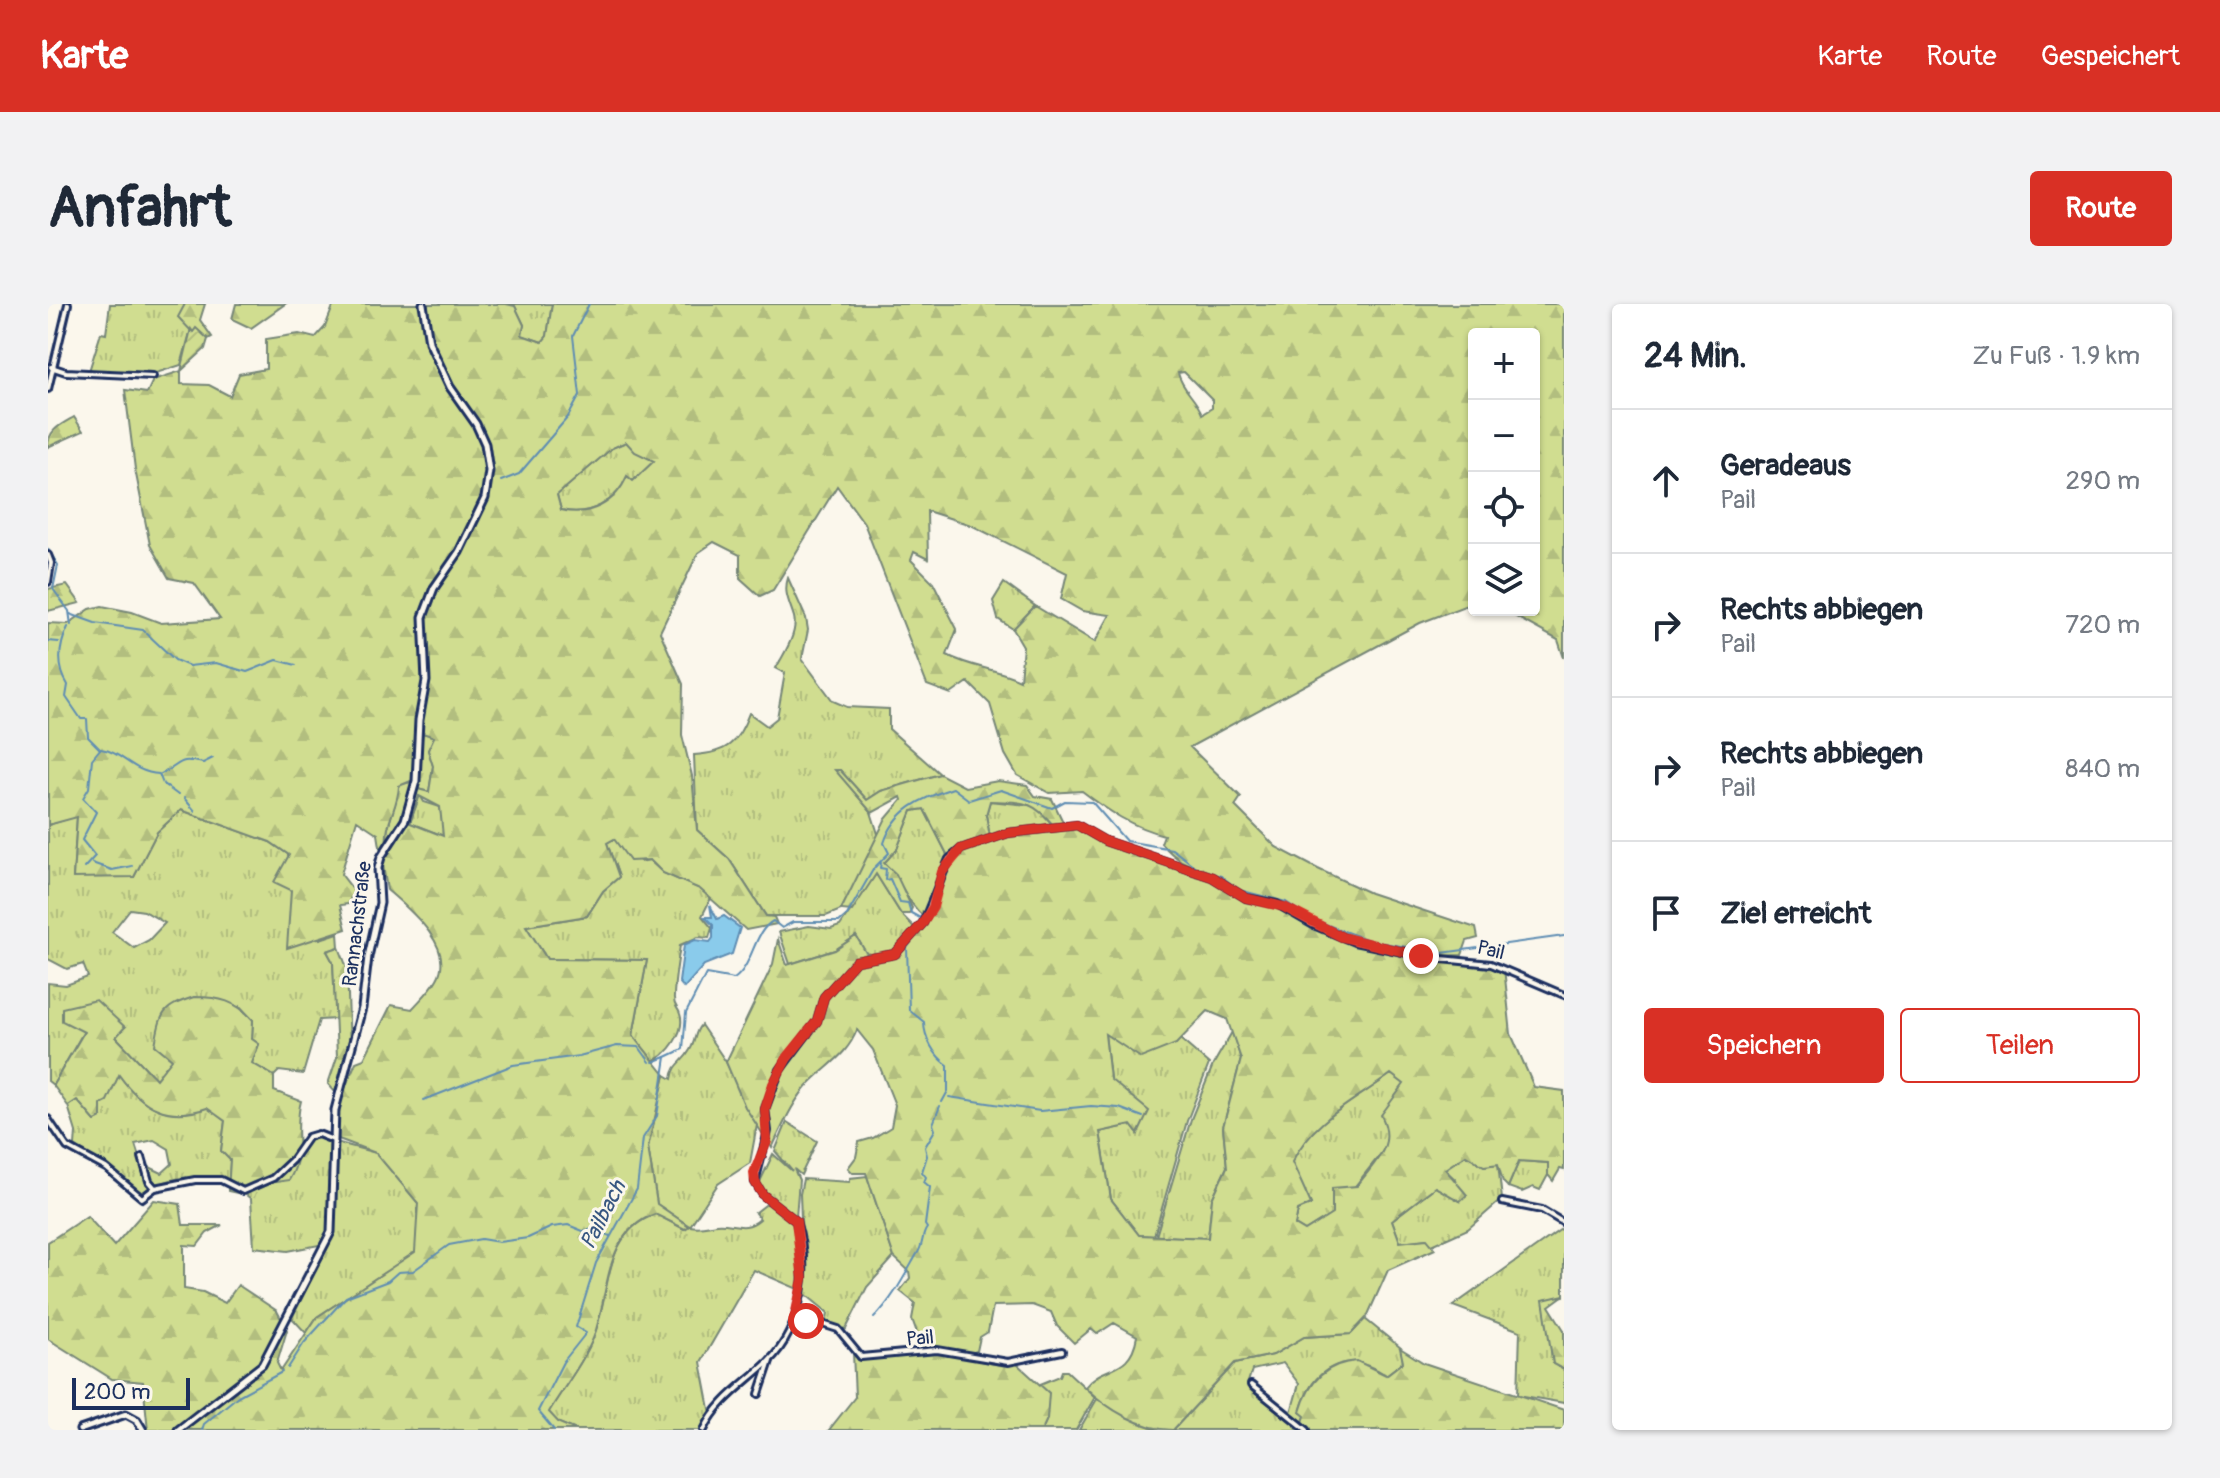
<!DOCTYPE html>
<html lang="de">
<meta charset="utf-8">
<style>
body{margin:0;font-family:Pangolin,sans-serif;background:#f2f2f3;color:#1f2937}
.controls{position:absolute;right:24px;top:24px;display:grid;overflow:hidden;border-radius:8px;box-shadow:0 2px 6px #0004}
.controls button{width:72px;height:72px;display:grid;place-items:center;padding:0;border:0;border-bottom:2px solid #e0e1e3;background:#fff;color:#1f2937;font:40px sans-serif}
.scale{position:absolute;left:24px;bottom:20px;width:118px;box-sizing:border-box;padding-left:8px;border:4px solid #1b2f5e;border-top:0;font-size:22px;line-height:28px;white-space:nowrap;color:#1b2f5e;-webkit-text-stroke:6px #fbf7ec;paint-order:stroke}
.stop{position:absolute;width:24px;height:24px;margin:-18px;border:6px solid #d93025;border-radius:50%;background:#fff}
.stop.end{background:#d93025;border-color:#fff;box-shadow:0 2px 8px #0008}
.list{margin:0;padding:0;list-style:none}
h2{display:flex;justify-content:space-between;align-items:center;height:104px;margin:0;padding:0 32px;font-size:34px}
h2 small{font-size:26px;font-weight:400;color:#747a83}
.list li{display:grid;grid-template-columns:52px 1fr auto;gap:24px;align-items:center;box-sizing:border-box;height:144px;padding:0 32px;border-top:2px solid #e0e1e3}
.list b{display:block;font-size:30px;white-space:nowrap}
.list p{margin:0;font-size:26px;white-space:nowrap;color:#747a83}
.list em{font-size:26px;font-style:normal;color:#747a83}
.actions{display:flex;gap:16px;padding:24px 32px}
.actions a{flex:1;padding:18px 0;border:2px solid #d93025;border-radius:8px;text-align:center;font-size:28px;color:#d93025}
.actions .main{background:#d93025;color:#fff}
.icon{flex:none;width:44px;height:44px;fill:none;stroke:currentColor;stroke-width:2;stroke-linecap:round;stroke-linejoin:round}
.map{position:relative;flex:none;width:1516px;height:1126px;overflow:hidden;border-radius:8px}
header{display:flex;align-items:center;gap:48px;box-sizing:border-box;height:112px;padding:0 40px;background:#d93025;color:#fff}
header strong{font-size:38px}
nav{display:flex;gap:44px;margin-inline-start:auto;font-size:28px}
.intro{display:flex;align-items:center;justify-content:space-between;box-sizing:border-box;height:192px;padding:0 48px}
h1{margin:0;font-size:56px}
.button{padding:20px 36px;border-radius:8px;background:#d93025;color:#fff;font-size:28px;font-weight:700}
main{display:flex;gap:48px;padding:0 48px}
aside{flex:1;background:#fff;border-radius:8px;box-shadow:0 2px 6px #0004}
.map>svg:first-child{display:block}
</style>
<header>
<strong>Karte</strong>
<nav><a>Karte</a><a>Route</a><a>Gespeichert</a></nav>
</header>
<div class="intro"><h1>Anfahrt</h1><a class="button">Route</a></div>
<main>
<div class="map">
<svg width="1516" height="1126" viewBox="0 0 1516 1126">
<defs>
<pattern id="grass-tufts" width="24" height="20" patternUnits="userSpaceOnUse" patternTransform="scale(2)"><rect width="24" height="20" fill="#d0dd90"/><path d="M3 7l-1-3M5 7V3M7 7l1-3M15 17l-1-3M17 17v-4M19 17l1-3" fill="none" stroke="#b2be7f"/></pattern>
<pattern id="forest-firs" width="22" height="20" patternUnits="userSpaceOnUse" patternTransform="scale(2)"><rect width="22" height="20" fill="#d0dd90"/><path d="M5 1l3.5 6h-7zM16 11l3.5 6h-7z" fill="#b2be7f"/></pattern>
<pattern id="garden-furrows" width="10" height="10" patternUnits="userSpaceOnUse" patternTransform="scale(2)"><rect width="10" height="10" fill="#d0dd90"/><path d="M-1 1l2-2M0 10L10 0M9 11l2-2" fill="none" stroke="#b2be7f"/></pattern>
</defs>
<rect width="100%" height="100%" fill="#fbf7ec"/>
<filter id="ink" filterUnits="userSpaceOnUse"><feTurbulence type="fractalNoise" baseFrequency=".0125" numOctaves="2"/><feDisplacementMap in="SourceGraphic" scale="16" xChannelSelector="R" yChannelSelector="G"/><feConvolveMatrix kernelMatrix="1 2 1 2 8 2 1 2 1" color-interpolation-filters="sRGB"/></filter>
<g filter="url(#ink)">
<g fill="url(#grass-tufts)" stroke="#768677" stroke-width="2" fill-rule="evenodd">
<path d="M62 0H137L133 16 143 25 133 61 108 69 41 67 53 29 58 30Z"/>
<path d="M458 0H504L499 33 494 38 473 31 476 21 467 2Z"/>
<path d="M578 138 606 157 585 177 580 173C568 198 541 213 513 206L509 191 564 144Z"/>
<path d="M740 274 758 314 760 326 754 355 785 397 799 403 841 405V425L892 470 833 487 819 496 792 466H788L823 508 831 533 793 606 778 612H718L681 555 649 526 646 451C679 449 690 439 701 409L719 422 729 414 737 369 728 364C736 350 750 329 746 313 742 299 735 289 740 274Z"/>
<path d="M956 279 987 302 965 325 950 315 945 297Z"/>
<path d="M372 428 387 432 380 446 385 462 381 488 366 484 357 516 339 543C336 520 350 504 350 481L368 477Z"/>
<path d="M372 491 376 498 392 503 396 532 362 519Z"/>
<path d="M942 497 989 502 1007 524 963 526 942 533 938 511Z"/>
<path d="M876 505 901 554 877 614C858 598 853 575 836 559L849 545 864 507Z"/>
<path d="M133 506 222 538 241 551 243 585 272 635 290 629 291 643 279 647 285 658 288 715 271 716 255 770 231 767 226 772 204 759 211 740 204 735 205 716 192 702 125 755 108 775 67 732 77 723 36 727 5 781 0 777V679L18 681 40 673 35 660 19 665 0 655V521L29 512 25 573H86L109 528ZM82 605 96 607 117 619 101 636 86 644 64 628Z"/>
<path d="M566 535 593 558 601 556 615 569 652 585 663 594 654 612 664 624 661 634 650 633 632 641C630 658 626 676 626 693 625 702 630 703 632 710 638 727 619 753 605 756L585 731 599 656 499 655 478 622 539 612 555 587 571 573 559 539Z"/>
<path d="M828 570 853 610 868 625C851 643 844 652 819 651L808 632 787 646 742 660 731 628 761 622 783 625 792 622Z"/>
<path d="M653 721 678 758 709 821 702 859 670 880 642 922C653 924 657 922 668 920 685 918 696 929 712 915L707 909 721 898 746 919 752 986 706 966 653 1058 663 1110 655 1126H528L511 1119 500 1108C515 1084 536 1058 546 1032 563 987 555 928 608 910L636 925 641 922 609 900 600 843 617 771 624 775C626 759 635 759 642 746 648 737 646 728 653 721Z"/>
<path d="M1184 728 1193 755 1175 823 1179 863 1164 895 1160 934 1108 932 1143 815 1165 761Z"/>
<path d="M1057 729 1128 740 1132 735 1161 760 1139 817 1106 932 1091 931 1063 895 1052 828 1083 821 1089 829 1062 775Z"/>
<path d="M1343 770 1357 780 1338 843 1285 910 1257 927 1247 921 1250 906 1263 901 1243 858C1264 816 1306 797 1343 770Z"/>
<path d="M71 771C94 803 120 818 159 803L177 817 173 847 182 856 181 877C153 871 116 869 96 892L27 842 28 828 20 802 29 796 47 817 53 814V800ZM106 836 121 845 124 860 114 869 93 859 87 840Z"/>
<path d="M739 818 769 837 753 871 746 865 751 876 748 913 710 882 725 850 744 867 727 847Z"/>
<path d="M269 833 328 849 370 899 368 948 269 1013 258 1029 244 1014 281 939 240 947 206 943 203 895 198 891 261 834Z"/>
<path d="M1418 850 1436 862 1450 860 1454 895 1420 925 1384 941 1378 935 1352 938 1344 916 1387 883 1412 897 1407 875 1396 865Z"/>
<path d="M1471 857 1500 859V871L1492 886 1485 883 1474 888 1460 883Z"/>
<path d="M819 872 846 953 819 983 798 1025 778 1019 780 1009 756 989 752 890 755 875 802 878V874Z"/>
<path d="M1516 923V992L1496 996 1505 1059 1516 1066V1099L1470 1091 1472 1027 1405 1002Z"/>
<path d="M1317 1015 1353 1044 1355 1058 1338 1071C1298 1045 1264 1063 1252 1108L1257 1112 1254 1121 1262 1126H1125L1187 1059 1225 1051 1256 1033 1303 1030ZM1235 1059 1251 1080 1241 1115 1200 1078 1204 1066Z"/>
<path d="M1014 1067H1019L1047 1093 1028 1126H994L999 1115 992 1080 1012 1072Z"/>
<path d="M1049 1095 1109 1126H1031Z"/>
</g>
<g fill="url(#forest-firs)" stroke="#768677" stroke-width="2" fill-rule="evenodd">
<path d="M137 0H157L152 16 164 33 160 35 148 25 145 29 130 13Z"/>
<path d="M188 0H237L203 24 184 15Z"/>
<path d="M286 0H458L467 2 476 21 474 31 494 38 499 32 504 0H1516V354L1510 336 1459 308 1447 306H1486V30H1426V303L1419 301 1372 319 1142 443 1193 493 1187 502 1228 543 1270 565 1322 589 1428 624 1430 634 1419 637 1414 651 1386 652 1358 647C1389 658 1424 657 1456 664L1463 730 1486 783 1516 787V866L1512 865 1505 877 1500 871V859L1471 857 1460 883 1455 878 1450 860 1436 862 1418 851 1397 865 1419 891 1412 897 1387 883 1344 916 1352 938 1379 935 1387 945 1340 966 1319 1013 1303 1030 1256 1033 1225 1051 1187 1059 1125 1126C1094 1126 1059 1105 1037 1083 1055 1059 1082 1072 1089 1032L1066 1019 1049 1030 1043 1025 1026 1039 1009 1022 1003 1008 984 1001 945 1002 940 1028 932 1033 929 1047C915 1053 887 1046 868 1047V1026L864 1015 867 999 852 987 862 974 861 967 846 953 818 869H805L800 864 808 853 811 838 825 834 843 823 847 801 825 746 809 726C799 751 782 759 763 778 745 796 735 821 724 844L697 803 678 758 725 660 730 635 739 661 787 646 808 632 820 652 841 653 880 612 894 568 908 549 960 529 1023 520 1057 537 1164 573 1198 594 1211 595C1194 590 1182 579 1167 571 1141 560 1134 562 1113 539L1116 531C1084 523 1060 507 1034 487L1001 489 969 471 957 450 942 400 920 378 903 390 879 381 816 219 789 182 725 286 712 292 692 274V251L666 238 650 249 612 328 635 380 634 431 644 472 649 526 681 555 718 612 726 613 729 620 698 626 652 585 615 569 602 556 582 557 566 535 559 539 571 573 555 587 539 612 478 622 499 655 599 656 585 731 617 771 600 843 609 900 641 922 637 925 607 910C555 929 562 988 546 1032 536 1058 515 1084 501 1108L511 1119 528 1126H100L95 1078 64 1075 0 1035V938L39 912 66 942 106 896 132 900 135 921H174L159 929 149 942 136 941V985L155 988 177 999 190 981 229 1007 239 1026 229 1059 233 1067 269 1013 367 948 370 899 328 849 288 834 293 793 308 758 316 755 343 701 364 705C372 696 383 686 389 675 408 643 361 605 339 586L330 530 309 516 293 570 306 587 300 600 292 601 298 625 239 644 243 586 226 578 241 551 222 538 133 506 109 528 86 573 25 574 29 513 0 521V319L20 320 42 305 54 302 84 308 113 319 172 315 146 279 121 274 102 241 87 165 77 86 99 89 105 76 133 67V80L161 81 182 92 191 70 218 65V35L251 30 267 34 277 23ZM1136 68 1164 96V104L1154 110C1148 94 1134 86 1130 69ZM578 138 587 148 606 157 585 177 579 172C568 199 541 213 513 206L509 191 564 144ZM879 207 923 221 1019 269 1013 295 1034 307 1062 311 1047 338 987 302 965 325 975 342 972 376C947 364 924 364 899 351L909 325 885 278 863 256 866 248 880 255ZM372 428 386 433 380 446 385 462 381 488 366 484 352 526 339 542C336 520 350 504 351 482L370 474ZM371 492 392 503 395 532 362 519ZM1160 707 1179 715 1193 755 1175 823 1179 863 1164 895 1160 934 1091 931 1063 895 1052 828 1083 821 1090 830 1101 807 1062 775 1057 730 1093 754 1128 740ZM1343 770 1356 780 1333 811C1349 842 1327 857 1309 882L1284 884V910L1257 927 1247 921 1250 906 1263 900 1244 858C1264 816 1307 797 1343 770Z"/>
<path d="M26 113 35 127 0 143C0 126 12 121 26 113Z"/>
<path d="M19 281 32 299 0 307V285Z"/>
<path d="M787 466H792L819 496 833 487 892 470 917 483 950 477 979 481 987 492 1004 495 1015 518 1007 523C984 496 977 498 942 497L938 511 942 533 918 539 900 552 876 505 864 507 849 545 836 559 848 570 864 604 861 610H853L828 570 804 607 793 606 837 516 854 496 853 493 824 509Z"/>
<path d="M291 643 299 664 302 744 288 789 280 780 289 753 285 658 279 647Z"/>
<path d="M146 693C172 693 188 697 205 716L204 735 211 740 204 759 226 772V787L253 797C245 825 258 849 241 876L214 880 198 891 180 887 182 856 173 847 177 817 159 804C120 818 94 803 71 771L59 797 53 800V814L47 817 29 796 20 802 5 781 36 728 14 717V704L48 696 77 723 68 733 108 775 124 755 107 741C113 708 114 703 146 693Z"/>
<path d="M1516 991 1501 1002 1516 1026V1066L1505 1060 1495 996Z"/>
<path d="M1352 1044 1376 1059 1516 1106V1126H1262L1254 1121 1257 1112 1252 1108C1260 1079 1278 1059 1309 1057L1338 1071 1355 1058Z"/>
<path d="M805 1049 810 1056 893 1049 952 1061 969 1060 1001 1089 999 1115 994 1126H781L807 1093Z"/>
</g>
<path fill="url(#garden-furrows)" stroke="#768677" stroke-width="2" d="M148 24 160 35 157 45 133 67 143 25 145 28Z"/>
<path fill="#8acbeb" stroke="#5e8db3" stroke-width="2" d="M662 601 669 615 676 612 692 624 684 650 656 661 636 684 631 678 636 641 647 636 662 638 665 634V621L657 613H664Z"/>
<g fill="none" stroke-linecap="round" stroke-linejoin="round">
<g stroke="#5e8db3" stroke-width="2">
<path d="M453 177 471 170 520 113 532 91 525 32 541 0"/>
<path d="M0 245 10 261 5 285 21 307 23 321"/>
<path d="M22 310 47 319 95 326 127 356 141 362 168 359 199 368 229 356 248 361"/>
<path d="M20 323C11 342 8 362 20 381L18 393 33 415H39L40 433 52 445 44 455 41 484 35 494 48 508 34 536 47 552 36 564"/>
<path d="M0 337 11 338"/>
<path d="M53 445C75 448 83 468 111 470L115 480 130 491"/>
<path d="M113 470C136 460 127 453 155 459L165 454"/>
<path d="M136 494 147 507"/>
<path d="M44 559 64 566 84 562"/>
<path d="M833 559 832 564 838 565 837 576 842 575 852 598 860 599 863 609 874 615"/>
<path d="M877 618 859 644 861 706 876 718C876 733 886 752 900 761V787L894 798"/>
<path d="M605 758 618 753"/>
<path d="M901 793 992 807 1043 802 1071 804 1095 813"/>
<path d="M376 796 465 761 531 752 569 742 591 743 602 758"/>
<path d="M826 1014C845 995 857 971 869 950 876 940 873 932 879 924L877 921 882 883 876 878 878 873 874 868 879 852 877 843 887 826 885 820 892 802"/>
<path d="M240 1064 256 1039 298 993 340 977 350 968 365 967 401 941 433 935 451 938 480 934 504 923 520 921 535 927 546 925 562 932"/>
<path d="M154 1126 156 1120 190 1092 234 1068"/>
<path d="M506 1126 490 1107 515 1058 538 1029 528 1023 548 959 589 885 595 834 609 812 618 753 635 745 638 709 658 670 686 675C705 662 705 628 725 617L734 624 745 618H791L799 611 826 564 841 549 836 539C847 506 873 494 905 484L921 496 953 486 1004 504 1017 497 1044 498 1078 537 1124 545 1153 567 1173 572 1191 586 1238 598 1260 614 1323 637 1394 649 1516 632"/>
</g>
<defs>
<g id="minor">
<path d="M3 63 18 68 105 72"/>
<path d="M0 85 20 0"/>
<path d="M0 251 3 259 0 278"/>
<path d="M0 815 19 843 58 864 94 894 107 884 147 876H173L195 887 225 874 244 856 260 833 270 830 285 836"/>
<path d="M94 853 101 877 107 884"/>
<path d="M1454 898 1494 906 1516 919"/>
<path d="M746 1017H765L790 1025 813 1053 889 1046 960 1058 1014 1047"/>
<path d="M1203 1081 1259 1126"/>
<path d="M711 1090 722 1057"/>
<path d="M656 1126C670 1096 697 1080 720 1058 755 1024 763 962 748 917L715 891 707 878 720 827 717 805 732 766 769 717 776 693 808 657 847 650 875 619 901 555 913 545 960 529 1029 521 1057 537 1164 573 1198 594 1229 600 1265 621 1306 638 1384 654 1443 660 1516 691"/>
</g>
<g id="tertiary">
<path d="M32 1126 78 1110 89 1116 95 1126"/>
<path d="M130 1126 214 1061 283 928 287 806 314 704 320 653 332 599 330 564 333 553 357 516 368 477 371 416 378 377 375 313 386 284 411 248 437 194 441 167 437 140 428 120 402 83 381 38 375 0"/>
</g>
</defs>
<use href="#minor" stroke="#1b2f5e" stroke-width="10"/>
<use href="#tertiary" stroke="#1b2f5e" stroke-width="11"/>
<use href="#minor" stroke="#fbf7ec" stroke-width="4"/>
<use href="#tertiary" stroke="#fbf7ec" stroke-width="5"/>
</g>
</g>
<g fill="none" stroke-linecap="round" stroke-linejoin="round" filter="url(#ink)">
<path stroke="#d93025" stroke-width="10" d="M758 1017H746L755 975 748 917 715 891 707 878 706 869 719 837 717 805 725 780 739 754 769 717 776 693 808 657 847 650 875 619 885 603 894 568 913 545 960 529 1029 521 1057 537 1164 573 1198 594 1236 603 1294 633 1373 652"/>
</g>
<g text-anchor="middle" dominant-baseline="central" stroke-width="6" stroke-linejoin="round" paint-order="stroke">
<g font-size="20" fill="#1b2f5e" stroke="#fbf7ec">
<text transform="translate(309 620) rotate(-83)">Rannachstraße</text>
<text transform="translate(1443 646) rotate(14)">Pail</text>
<text transform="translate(872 1034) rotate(-5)">Pail</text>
</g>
<g font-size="22" font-style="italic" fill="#375681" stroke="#fbf7ec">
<text transform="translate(555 911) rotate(-63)">Pailbach</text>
</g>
</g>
</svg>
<div class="controls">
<button>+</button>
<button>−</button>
<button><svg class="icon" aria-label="locate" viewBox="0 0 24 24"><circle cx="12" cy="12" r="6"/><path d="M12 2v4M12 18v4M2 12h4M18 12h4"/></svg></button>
<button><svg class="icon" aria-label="layers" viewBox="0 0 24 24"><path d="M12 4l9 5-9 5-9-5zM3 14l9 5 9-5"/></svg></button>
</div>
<div class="scale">200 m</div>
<div class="stop" style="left:758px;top:1017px"></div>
<div class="stop end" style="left:1373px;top:652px"></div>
</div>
<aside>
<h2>24 Min.<small>Zu Fuß · 1.9 km</small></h2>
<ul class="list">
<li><svg class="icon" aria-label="ahead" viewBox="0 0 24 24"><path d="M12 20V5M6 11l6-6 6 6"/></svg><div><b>Geradeaus</b><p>Pail</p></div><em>290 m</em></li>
<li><svg class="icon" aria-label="right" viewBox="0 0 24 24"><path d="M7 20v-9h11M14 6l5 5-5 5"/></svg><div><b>Rechts abbiegen</b><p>Pail</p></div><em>720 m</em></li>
<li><svg class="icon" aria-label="right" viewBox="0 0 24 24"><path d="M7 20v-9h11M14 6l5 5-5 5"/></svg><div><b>Rechts abbiegen</b><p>Pail</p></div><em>840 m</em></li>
<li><svg class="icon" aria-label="arrive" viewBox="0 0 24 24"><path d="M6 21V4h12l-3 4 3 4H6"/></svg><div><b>Ziel erreicht</b></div></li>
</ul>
<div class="actions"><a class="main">Speichern</a><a>Teilen</a></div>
</aside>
</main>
